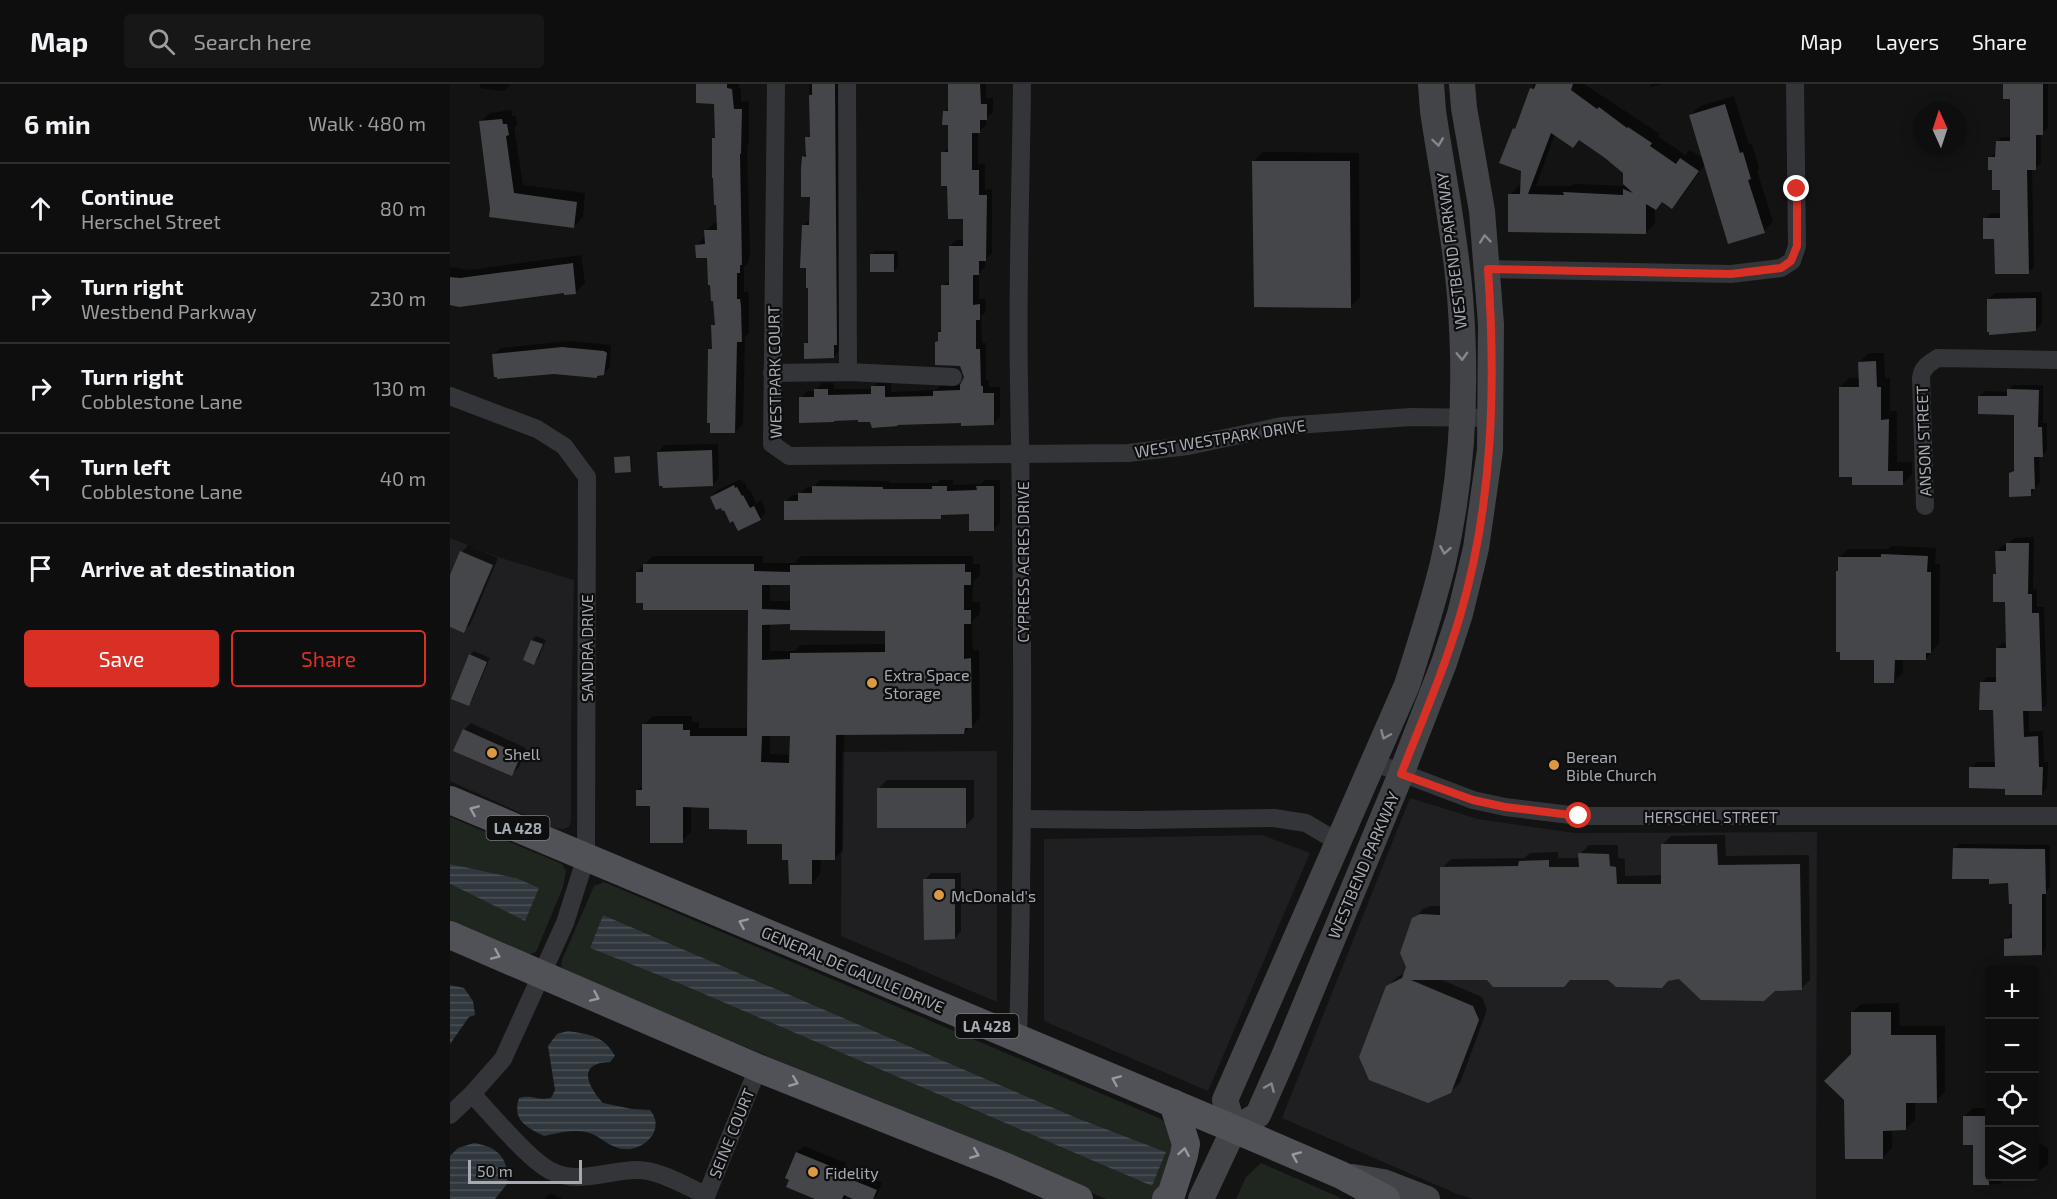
<!DOCTYPE html>
<meta charset="utf-8">
<style>
body{margin:0;font-family:"Exo 2",sans-serif;background:#171718;color:#f1f3f6}
.controls{position:absolute;right:18px;bottom:18px;display:grid;overflow:hidden;border-radius:6px;box-shadow:0 3px 15px #0003}
.controls button{width:54px;height:54px;display:grid;place-items:center;padding:0;border:0;border-bottom:2px solid #2e2e2f;background:#0e0e0f;color:#f1f3f6;font:30px sans-serif}
.compass{position:absolute;left:1463px;top:18px;width:54px;height:54px;border-radius:50%;background:#0e0e0f;box-shadow:0 3px 15px #0003;rotate:357deg}
.scale{position:absolute;left:18px;bottom:15px;width:114px;box-sizing:border-box;padding-left:6px;border:3px solid #a6abb3;border-top:0;font-size:16px;line-height:21px;white-space:nowrap;color:#a6abb3;-webkit-text-stroke:4px #0e0e0f;paint-order:stroke}
.stop{position:absolute;width:18px;height:18px;margin:-14px;border:4px solid #d93025;border-radius:50%;background:#fff}
.stop.end{background:#d93025;border-color:#fff;box-shadow:0 2px 6px #0008}
.list{margin:0;padding:0;list-style:none}
h2{display:flex;justify-content:space-between;align-items:center;height:78px;margin:0;padding:0 24px;font-size:26px}
h2 small{font-size:20px;font-weight:400;color:#9b9c9e}
.list li{display:grid;grid-template-columns:39px 1fr auto;gap:18px;align-items:center;box-sizing:border-box;height:90px;padding:0 24px;border-top:2px solid #2e2e2f}
.list b{display:block;font-size:22px;white-space:nowrap}
.list p{margin:0;font-size:20px;white-space:nowrap;color:#9b9c9e}
.list em{font-size:20px;font-style:normal;color:#9b9c9e}
.actions{display:flex;gap:12px;padding:18px 24px}
.actions a{flex:1;padding:14px 0;border:2px solid #d93025;border-radius:6px;text-align:center;font-size:21px;color:#d93025}
.actions .main{background:#d93025;color:#fff}
.icon{flex:none;width:33px;height:33px;fill:none;stroke:currentColor;stroke-width:2;stroke-linecap:round;stroke-linejoin:round}
.map{position:relative;flex:none;width:1607px;height:1115px;overflow:hidden}
header{display:flex;align-items:center;gap:36px;box-sizing:border-box;height:84px;padding:0 30px;background:#0e0e0f;border-bottom:2px solid #2e2e2f}
header strong{font-size:28px}
nav{display:flex;gap:33px;margin-inline-start:auto;font-size:21px}
.search{width:420px;height:54px;background:#171718;display:flex;align-items:center;gap:15px;box-sizing:border-box;padding:0 21px;border-radius:6px;color:#9b9c9e;font-size:22px}
main{display:flex}
aside{flex:1;background:#0e0e0f}
.map>svg:first-child{display:block}
</style>
<header>
<strong>Map</strong>
<div class="search"><svg class="icon" aria-label="search" viewBox="0 0 24 24"><circle cx="10" cy="10" r="6"/><path d="M15 15l6 6"/></svg>Search here</div>
<nav><a>Map</a><a>Layers</a><a>Share</a></nav>
</header>
<main>
<aside>
<h2>6 min<small>Walk · 480 m</small></h2>
<ul class="list">
<li><svg class="icon" aria-label="ahead" viewBox="0 0 24 24"><path d="M12 20V5M6 11l6-6 6 6"/></svg><div><b>Continue</b><p>Herschel Street</p></div><em>80 m</em></li>
<li><svg class="icon" aria-label="right" viewBox="0 0 24 24"><path d="M7 20v-9h11M14 6l5 5-5 5"/></svg><div><b>Turn right</b><p>Westbend Parkway</p></div><em>230 m</em></li>
<li><svg class="icon" aria-label="right" viewBox="0 0 24 24"><path d="M7 20v-9h11M14 6l5 5-5 5"/></svg><div><b>Turn right</b><p>Cobblestone Lane</p></div><em>130 m</em></li>
<li><svg class="icon" aria-label="left" viewBox="0 0 24 24"><path d="M17 20v-9H6M10 6l-5 5 5 5"/></svg><div><b>Turn left</b><p>Cobblestone Lane</p></div><em>40 m</em></li>
<li><svg class="icon" aria-label="arrive" viewBox="0 0 24 24"><path d="M6 21V4h12l-3 4 3 4H6"/></svg><div><b>Arrive at destination</b></div></li>
</ul>
<div class="actions"><a class="main">Save</a><a>Share</a></div>
</aside>
<div class="map">
<svg width="1607" height="1115" viewBox="0 0 1607 1115">
<defs>
<pattern id="water-rules" width="6" height="5" patternUnits="userSpaceOnUse" patternTransform="scale(1.5)"><rect width="6" height="5" fill="#30383d"/><path d="M0 2.5h6" fill="none" stroke="#4b5257"/></pattern>
</defs>
<rect width="100%" height="100%" fill="#131314"/>
<g fill="#1f1f21">
<path d="M0 454 51 474 124 496 121 638V737L119 743 113 745 104 744 0 697Z"/>
<path d="M547 667V918L391 852 392 668Z"/>
<path d="M960 714 1028 735 1125 749 1367 748 1366 1115H1023L1007 1110 832 1034Z"/>
<path d="M812 751 860 769 758 1007 594 937V755Z"/>
</g>
<g fill="#1f2620" fill-rule="evenodd">
<path d="M0 733 112 780 116 787 113 803 86 868 77 871 0 839V800L75 837 66 794 0 780Z"/>
<path d="M154 798 711 1035 725 1048 727 1068 704 1115H656L111 885 112 876 144 802ZM153 831 627 1034 716 1068 702 1102 226 898 140 864Z"/>
<path d="M811 1079 893 1115H786L796 1093Z"/>
</g>
<g fill="url(#water-rules)">
<path d="M0 780 66 794 89 804 75 837 0 800Z"/>
<path d="M153 831 627 1034 716 1068 702 1102 226 898 140 864Z"/>
<path d="M0 901 14 904 23 917 25 931 19 933 0 960Z"/>
<path d="M118 947C141 951 153 951 165 972L160 978C126 979 138 1002 153 1019L182 1025 200 1026C216 1045 195 1067 174 1065 159 1064 150 1051 136 1048 121 1045 108 1049 94 1052 76 1043 62 1036 69 1014 83 1010 86 1017 101 1014L105 1006 98 962 107 950Z"/>
<path d="M24 1059C49 1063 59 1075 57 1100L45 1115H0V1072L8 1064Z"/>
</g>
<g fill="#0007" fill-rule="evenodd">
<path d="M30 0H61L54 7 30 4Z"/>
<path d="M248 0H289V4H291V18L299 17V60L297 62 300 171 298 179 294 183V208H298L299 213V249L295 253 293 340 285 348 262 337 260 266 264 262 262 242 266 238 259 173 247 161 255 153 256 147 264 139H269L263 55 266 52 265 19Z"/>
<path d="M359 0H392L391 265 383 273 355 260 359 255 360 230 354 141 361 135V112L353 73 357 69V54L362 49Z"/>
<path d="M492 0H536V14H543V28L536 34V41L528 48V80H535V106L542 105V169L535 176V183L529 189V215H535L536 228 531 232 532 259H536V296H539V303H550V333L543 340 512 337 421 336 351 314 357 307H365L372 299H384V305H422L429 296H441V308L486 306 491 301H512L516 293 511 280 486 258 489 255V248L493 244 492 202 501 196 500 162 507 156H514V133L499 101 493 69 500 62V39L494 28 500 22V1Z"/>
<path d="M1084 0H1134L1210 50 1208 52 1235 71 1240 66 1254 75 1241 31 1250 22 1284 12 1299 61 1302 60 1309 84 1307 87 1323 138 1314 147 1255 80 1231 114 1222 123 1213 117 1205 125V139L1196 148 1060 111 1069 101 1072 102V86L1051 78ZM1105 50 1123 62 1130 55 1175 89 1178 102 1124 100 1122 102H1086Z"/>
<path d="M1200 0H1215L1200 3Z"/>
<path d="M1554 0H1598V44L1591 50V79L1585 84H1582L1584 183 1578 188 1546 153 1535 135 1540 130 1551 129V104L1539 74 1547 68V58L1552 53H1561L1562 14Z"/>
<path d="M61 26 62 32H66L67 41 64 43 73 101 135 109 133 133 124 142 41 131 30 38 40 29Z"/>
<path d="M813 68 909 69 910 213 901 222 804 77Z"/>
<path d="M426 167H448V182L444 187 421 171Z"/>
<path d="M131 171 135 199 126 208 115 207 0 220V183L20 186Z"/>
<path d="M1592 208V239L1586 246 1538 216 1545 209Z"/>
<path d="M120 257 161 261 160 283 154 290 104 288 44 270 51 264Z"/>
<path d="M1419 269H1434L1435 294H1440V327H1447V378H1462V390L1453 399H1404L1390 303 1399 294H1410V278Z"/>
<path d="M1563 301H1593V339H1597V366L1592 371H1589L1590 398 1581 410 1560 389 1565 384V329L1529 313 1535 307 1558 308Z"/>
<path d="M268 360 269 394 262 401 208 368 215 361Z"/>
<path d="M167 372H181L182 385 180 386 166 374Z"/>
<path d="M291 395 292 398 294 397 298 406H300L306 419 311 416 316 428 310 435 275 424 261 413 268 406Z"/>
<path d="M370 396 439 397V399H487L490 396H503V401L531 400 535 396H550V439L543 446 521 429H495L491 433 336 417 343 411H349L357 403H364Z"/>
<path d="M1584 453 1583 505H1587V523H1594L1597 620 1591 625H1579V648L1593 647 1594 678H1598L1597 704 1592 710 1557 703 1521 684 1527 678H1546L1544 625 1531 599 1537 593H1547V565L1553 559H1557V516L1544 491 1547 488V467L1553 461H1558L1564 454Z"/>
<path d="M18 461 48 474 20 541 13 547 0 541V493L12 468Z"/>
<path d="M1441 462 1486 464 1485 480H1490L1489 559 1476 575H1453V589L1444 597 1425 574 1390 485 1389 474 1398 465H1438Z"/>
<path d="M203 472H313V479H344L351 472H523V480H530V491L523 498 522 518H530V530L522 537V558L523 566H529L530 634 514 649 394 650 393 766 384 775H371L370 790 362 799 340 775 333 759 299 744 261 722H241V748L232 757 188 706 194 700V641L203 632H242V638H249V644H299V524L187 488ZM320 500H342V517H320ZM320 539H341L436 545V560L351 561 345 567H320ZM320 650H341V671L320 670Z"/>
<path d="M86 552 96 556 88 575 84 579 75 575 82 556Z"/>
<path d="M24 567 40 574 22 616 18 621 20 571Z"/>
<path d="M21 639 76 664 69 683 62 690 14 646Z"/>
<path d="M437 696H524V733L515 742 428 705Z"/>
<path d="M1275 751 1276 772 1359 771 1360 896 1351 905 1229 894H987L1032 913 1037 926 1010 999 1000 1008 938 902 947 893 955 889 964 835 973 825 980 822H992V784L1001 775 1074 774 1080 769 1108 768V774H1130V770L1139 761H1168V774L1175 775V792L1212 791V761L1221 752Z"/>
<path d="M1509 760 1600 761V803L1596 807V865L1592 870 1556 855 1561 850H1564V818L1560 798 1541 793 1504 765Z"/>
<path d="M481 789H511V847L505 854 475 796Z"/>
<path d="M1449 919 1450 942H1495V1008L1486 1017H1465V1036L1456 1045H1442V1064L1433 1073 1402 929 1411 920Z"/>
<path d="M1523 1024H1540V1092H1557L1550 1100H1524V1060L1514 1033Z"/>
<path d="M1584 1056 1598 1064V1080L1584 1091Z"/>
<path d="M354 1062 396 1079 394 1084 432 1099 426 1113 407 1115 397 1111 395 1115H369L341 1095 347 1068Z"/>
<path d="M1562 1092H1582L1575 1096H1566Z"/>
<path d="M100 1109 112 1115H94Z"/>
</g>
<g fill="#454649" fill-rule="evenodd">
<path d="M246 0H277V4L282 5 284 25H292L291 70H290L292 181H290V189H287V215H290L291 222 292 258H287L285 349H260V339H257L258 265H262L261 241H265L263 217H261L260 201H258L257 174H246L245 161 255 160 254 146H267L266 121H264L263 94H262V54H265L264 20 246 19Z"/>
<path d="M362 0H385L387 261H384V274L354 275V259H358V204H356V184H350L352 141H359L360 113H351V85L352 72 356 73 355 53H360L359 11H362Z"/>
<path d="M498 0H530L531 20H537V36H530V49H522V86H529V111H537L536 177H529V191H523V221L530 220V236H526V265H530L531 302H533V309H544V341L511 342V339L447 341 448 342 422 344 420 338H408V336L384 337V338L349 339V313H364V305H378V311L421 310V302H435V313L483 312V307L510 306V301L514 293 510 282 485 281V258L488 257V248H491V201H499V162H513V135H498L497 102H491V68H498V41H492L493 27H498Z"/>
<path d="M1086 0H1123L1121 6 1147 25 1149 23 1177 44 1178 43 1202 59 1200 62 1226 80 1230 74 1249 87 1222 125 1212 118 1206 126 1196 120V150L1058 148V110H1070L1071 87 1049 79 1063 44 1065 45 1080 4 1084 5ZM1101 49 1123 64 1129 56 1155 74 1173 89V100L1183 109 1173 105V111L1113 108 1114 111 1078 110Z"/>
<path d="M1553 0H1593V51H1586V86H1577L1579 190H1545L1544 155H1533V134H1550V106H1542V86H1538V73H1545L1546 57H1560V15H1553Z"/>
<path d="M1275 20 1290 69 1293 68 1301 95 1298 96 1315 149 1278 160 1239 31Z"/>
<path d="M52 35 53 40H57L59 51 56 52 64 109 127 118 124 144 39 133 40 125 29 37Z"/>
<path d="M802 77H900L901 224 804 223Z"/>
<rect x="420" y="170" width="24" height="18"/>
<path d="M123 179 126 210 114 211V209L9 223 0 221V193L10 194Z"/>
<path d="M1586 214V247L1539 251V248H1537V215Z"/>
<path d="M112 263 154 267 157 269 154 291 147 292V294L104 290 47 295V293H44L42 270Z"/>
<path d="M1426 277 1427 303H1431V336L1439 335 1438 387H1453V401H1402V393H1389V303H1409L1408 278Z"/>
<path d="M1557 305 1589 306 1588 343H1592L1593 373H1584L1585 405H1581V412L1559 413V389L1564 387V331L1528 330V312H1557Z"/>
<path d="M262 366 263 402 213 404 212 402H209L207 368Z"/>
<path d="M180 372 181 388 165 389 164 373Z"/>
<path d="M284 401 285 404 287 403 292 412 293 411 300 424 304 422 311 436 288 447 283 437 280 439 274 426 272 427 271 424 266 426 260 413Z"/>
<path d="M362 402 433 403V405H482V402H497V407L527 406 526 402H544V447H519V430L491 431V435L334 436V417H348V409H362Z"/>
<path d="M1556 459H1579L1578 510H1582V529H1589L1592 627H1573L1574 653 1588 652 1589 683H1593L1592 711H1555V705L1519 704V683H1545L1543 626H1529L1530 598H1546V564H1556L1555 518H1543V490H1546L1545 467H1556Z"/>
<path d="M10 467 43 481 14 549 0 543V491Z"/>
<path d="M1431 470 1478 472 1477 488H1481V569H1476V576H1445L1444 599H1424V576H1390V568H1386V487H1388V473H1431Z"/>
<path d="M193 480H304V487L340 488V481L515 480V488H521V501H514V526H521V540H514V575L521 574 522 644H515L514 650 386 651 385 776H362V800H339L338 776H332V760H297V746L259 745V724L233 723V759H200V722H186V706H192V640H233V646H240V652H297L298 526H193V519H186V488H193ZM312 501H340V526L312 525ZM340 540V546L435 547V568L340 569V575L312 576V541ZM312 652H340L339 679 311 678Z"/>
<path d="M81 556 93 560 84 581 73 576Z"/>
<path d="M19 570 37 578 19 622 1 615Z"/>
<path d="M13 645 71 671 62 692 3 667Z"/>
<rect x="427" y="704" width="89" height="40"/>
<path d="M1211 760H1267L1268 781 1350 780 1352 906 1325 907 1314 917 1251 916 1229 895 1218 897 1212 904 1166 903 1158 896H1120L1114 903H1043L1037 896H961L1023 922 1029 936 1001 1009 978 1019 919 996 909 973 936 902 952 894 956 883 950 869 962 834 970 830 990 831V783L1068 782 1069 777 1099 776V783H1129L1128 769 1159 770 1160 782 1166 783 1167 800H1211Z"/>
<path d="M1503 764 1595 765 1596 810H1592V871L1554 872V855L1562 854V820H1559L1558 799 1539 800V795H1502Z"/>
<path d="M473 795H505V855L474 856Z"/>
<path d="M1401 928H1441V951H1486L1487 1019H1456V1046L1433 1047V1075H1395L1394 1016 1374 997 1401 970Z"/>
<path d="M1513 1032H1539V1101H1523V1061H1513Z"/>
<path d="M346 1068 390 1086 388 1090 427 1106 423 1115H403L394 1111 392 1115H365L336 1103 339 1096 335 1094Z"/>
</g>
<g fill="none" stroke-linecap="round" stroke-linejoin="round">
<g stroke="#343538" stroke-width="18">
<path d="M326 0 322 360 339 372 678 369 738 362 832 342 961 333 1041 334"/>
<path d="M397 0 398 288"/>
<path d="M1038 185 1281 190 1331 184 1342 177 1347 162 1345 0"/>
<path d="M322 289 398 288 503 293"/>
<path d="M0 312 87 345 114 362 137 393 136 773 115 839 53 975 22 1010 0 1031"/>
<path d="M1475 422 1471 294C1472 283 1480 279 1488 274L1607 276"/>
<path d="M923 678 1023 716 1055 723 1129 732H1607"/>
<path d="M572 735 687 736 824 734 856 739 888 758"/>
<path d="M568 955C574 736 573 517 569 298 567 199 571 99 572 0"/>
<path d="M22 1010C41 1030 79 1076 101 1087 128 1101 159 1086 187 1086 210 1086 235 1102 256 1111"/>
<path d="M255 1115 308 984"/>
</g>
<g stroke="#424448" stroke-width="26">
<path d="M784 1045 775 1016 957 601C970 560 983 520 993 479 1013 392 1017 300 1010 212 1005 150 992 88 983 27L981 0"/>
<path d="M903 1093 933 1098 977 1115"/>
<path d="M751 1115 784 1045 808 1031 834 972 951 690 994 579 1010 530 1020 489 1026 464 1040 366 1041 240 1032 127 1014 24 1012 0"/>
</g>
<g stroke="#505257" stroke-width="28">
<path d="M0 716 784 1045 891 1091 936 1115"/>
<path d="M0 851 308 984 554 1082 629 1115"/>
<path d="M716 1115 721 1111 734 1071 736 1060 723 1019"/>
</g>
</g>
<defs><path id="oneway-chevron" d="M-2-3.5L2.5 0L-2 3.5" fill="none" stroke-width="1.6" stroke-linecap="round" stroke-linejoin="round" transform="scale(1.5)"/></defs>
<g stroke="#83878e">
<use href="#oneway-chevron" transform="translate(988 58) rotate(82)"/>
<use href="#oneway-chevron" transform="translate(1035 155) rotate(-96)"/>
<use href="#oneway-chevron" transform="translate(1012 272) rotate(88)"/>
<use href="#oneway-chevron" transform="translate(995 466) rotate(100)"/>
<use href="#oneway-chevron" transform="translate(935 651) rotate(113)"/>
<use href="#oneway-chevron" transform="translate(820 1003) rotate(-67)"/>
</g>
<g stroke="#9599a1">
<use href="#oneway-chevron" transform="translate(24 726) rotate(-157)"/>
<use href="#oneway-chevron" transform="translate(293 839) rotate(-157)"/>
<use href="#oneway-chevron" transform="translate(46 871) rotate(23)"/>
<use href="#oneway-chevron" transform="translate(145 913) rotate(24)"/>
<use href="#oneway-chevron" transform="translate(666 996) rotate(-157)"/>
<use href="#oneway-chevron" transform="translate(344 998) rotate(22)"/>
<use href="#oneway-chevron" transform="translate(734 1068) rotate(-80)"/>
<use href="#oneway-chevron" transform="translate(525 1070) rotate(22)"/>
<use href="#oneway-chevron" transform="translate(846 1072) rotate(-156)"/>
</g>
<g fill="none" stroke-linecap="round" stroke-linejoin="round">
<path stroke="#d93025" stroke-width="8" d="M1129 732 1055 723 1023 716 951 690C972 637 994 586 1010 532 1043 420 1046 301 1038 185L1281 190 1331 184 1341 177 1347 162V105"/>
</g>
<g fill="#da9a44" stroke="#0e0e0f" stroke-width="2">
<circle cx="422" cy="599" r="6"/>
<circle cx="42" cy="669" r="6"/>
<circle cx="1104" cy="681" r="6"/>
<circle cx="489" cy="811" r="6"/>
<circle cx="363" cy="1088" r="6"/>
</g>
<g text-anchor="middle" dominant-baseline="central" stroke-width="4.5" stroke-linejoin="round" paint-order="stroke">
<g fill="#0e0e0f" stroke="#787c82" stroke-width="1.5">
<rect x="36.5" y="732" width="63" height="24" rx="4.5"/>
<rect x="505.5" y="930" width="63" height="24" rx="4.5"/>
</g>
<g font-size="15" font-weight="bold" fill="#a6abb3">
<text x="68" y="744">LA 428</text>
<text x="537" y="942">LA 428</text>
</g>
<g font-size="16" fill="#a6abb3" stroke="#0e0e0f">
<text transform="translate(1001 167) rotate(-97)">WESTBEND PARKWAY</text>
<text transform="translate(324 288) rotate(-91)">WESTPARK COURT</text>
<text transform="translate(770 354) rotate(-9)">WEST WESTPARK DRIVE</text>
<text transform="translate(1473 357) rotate(-92)">ANSON STREET</text>
<text transform="translate(572 478) rotate(-90)">CYPRESS ACRES DRIVE</text>
<text transform="translate(136 564) rotate(-90)">SANDRA DRIVE</text>
<text x="1261" y="732">HERSCHEL STREET</text>
<text transform="translate(913 781) rotate(-67)">WESTBEND PARKWAY</text>
<text transform="translate(403 885) rotate(23)">GENERAL DE GAULLE DRIVE</text>
<text transform="translate(281 1049) rotate(-68)">SEINE COURT</text>
</g>
<g font-size="16" fill="#a6abb3" stroke="#0e0e0f" text-anchor="start">
<text x="434" y="590">Extra Space<tspan x="434" dy="18">Storage</tspan></text>
<text x="54" y="669">Shell</text>
<text x="1116" y="672">Berean<tspan x="1116" dy="18">Bible Church</tspan></text>
<text x="501" y="811">McDonald's</text>
<text x="375" y="1088">Fidelity</text>
</g>
</g>
</svg>
<div class="controls">
<button>+</button>
<button>−</button>
<button><svg class="icon" aria-label="locate" viewBox="0 0 24 24"><circle cx="12" cy="12" r="6"/><path d="M12 2v4M12 18v4M2 12h4M18 12h4"/></svg></button>
<button><svg class="icon" aria-label="layers" viewBox="0 0 24 24"><path d="M12 4l9 5-9 5-9-5zM3 14l9 5 9-5"/></svg></button>
</div>
<svg class="compass" viewBox="-18 -18 36 36"><path d="M0-13l5 13h-10z" fill="#e53935"/><path d="M0 13l5-13h-10z" fill="#9b9c9e"/></svg>
<div class="scale">50 m</div>
<div class="stop" style="left:1129px;top:732px"></div>
<div class="stop end" style="left:1347px;top:105px"></div>
</div>
</main>
